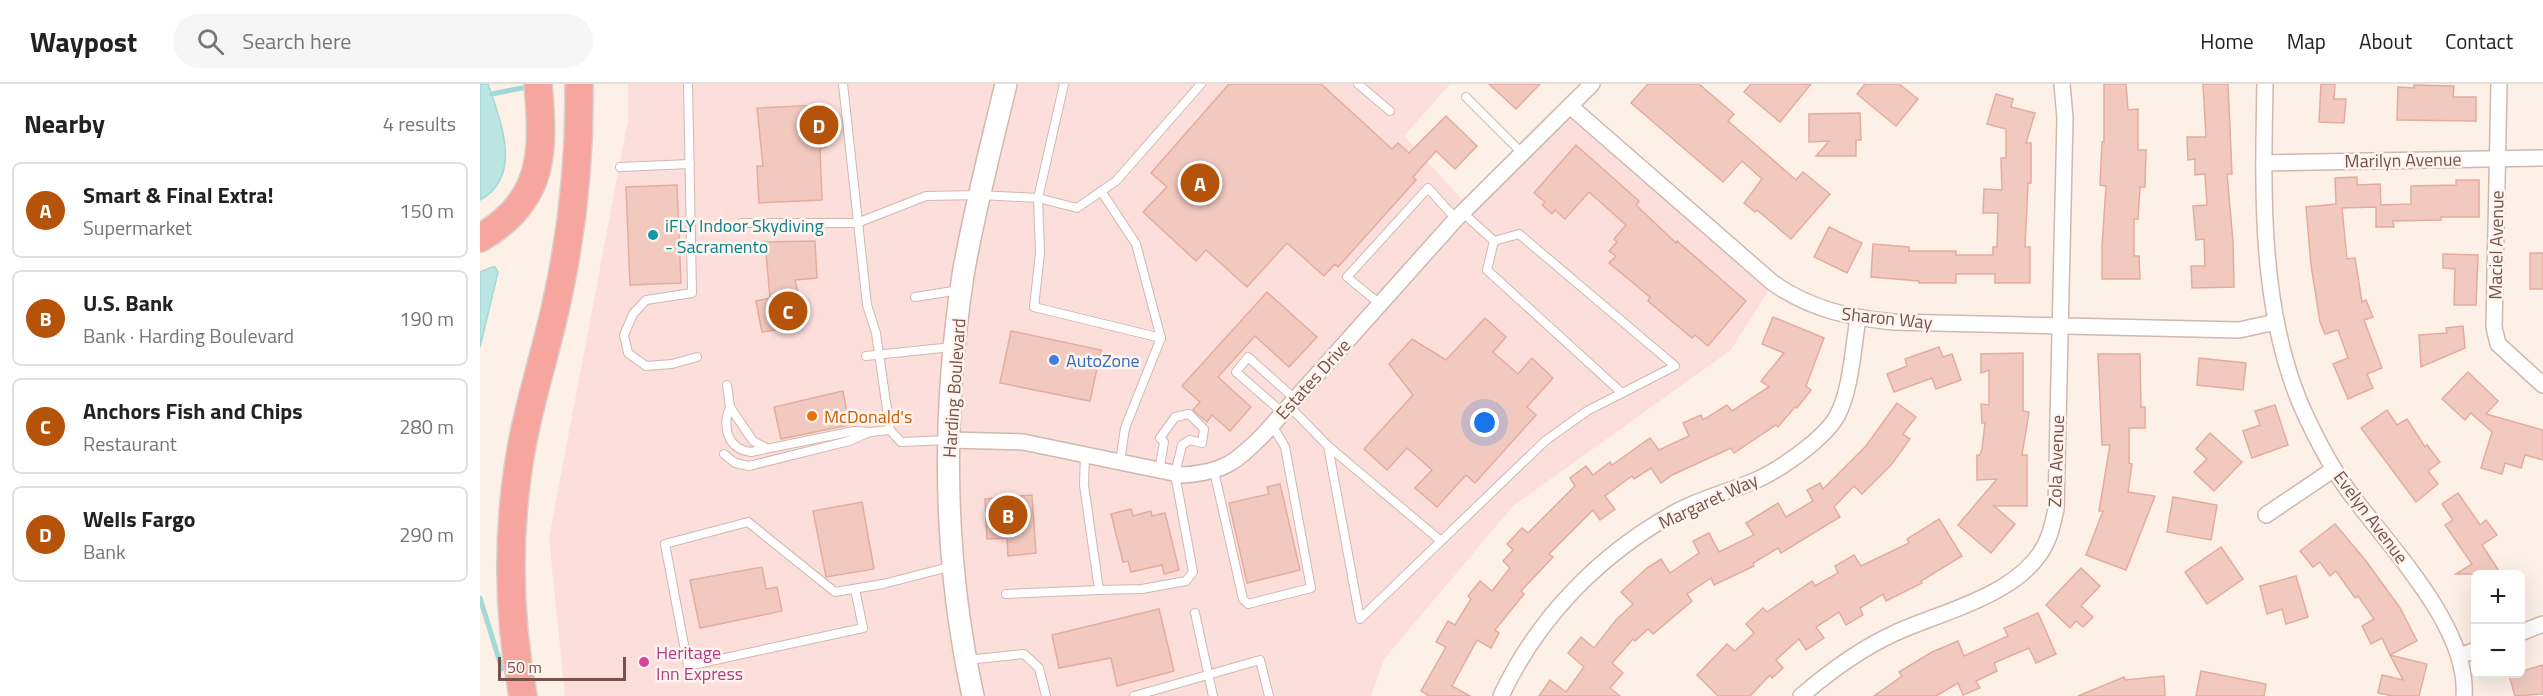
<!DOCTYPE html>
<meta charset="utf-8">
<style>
body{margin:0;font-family:"Titillium Web",sans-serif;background:#f6f6f6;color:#222}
.controls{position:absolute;right:18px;bottom:18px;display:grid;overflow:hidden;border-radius:9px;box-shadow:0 6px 24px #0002}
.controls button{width:54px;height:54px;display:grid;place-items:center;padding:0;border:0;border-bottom:2px solid #e0e0e0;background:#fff;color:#222;font:30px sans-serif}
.scale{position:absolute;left:18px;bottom:15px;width:128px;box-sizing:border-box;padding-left:6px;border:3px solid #76524b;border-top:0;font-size:16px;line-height:21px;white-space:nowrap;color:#76524b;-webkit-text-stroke:4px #fff5ee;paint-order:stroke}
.you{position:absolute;left:1005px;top:339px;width:21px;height:21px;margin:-15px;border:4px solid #fff;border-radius:50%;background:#1a73e8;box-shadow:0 0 0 9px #1a73e833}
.badge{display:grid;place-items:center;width:39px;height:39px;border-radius:50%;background:#b45309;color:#fff;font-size:20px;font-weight:700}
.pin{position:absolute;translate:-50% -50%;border:3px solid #fff;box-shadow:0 2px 6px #0006}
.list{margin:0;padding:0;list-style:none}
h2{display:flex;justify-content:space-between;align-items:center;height:78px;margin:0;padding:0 24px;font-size:26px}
h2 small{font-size:20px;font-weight:400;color:#767676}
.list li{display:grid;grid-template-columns:39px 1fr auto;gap:18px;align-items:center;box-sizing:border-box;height:96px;margin:0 12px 12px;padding:0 12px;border:2px solid #e0e0e0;border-radius:9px}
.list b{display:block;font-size:22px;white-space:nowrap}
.list p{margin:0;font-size:20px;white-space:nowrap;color:#767676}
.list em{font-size:20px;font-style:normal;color:#767676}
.icon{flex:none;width:33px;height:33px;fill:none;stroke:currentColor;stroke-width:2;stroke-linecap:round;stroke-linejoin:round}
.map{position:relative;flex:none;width:2063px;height:612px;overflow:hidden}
header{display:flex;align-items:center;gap:36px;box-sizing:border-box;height:84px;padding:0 30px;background:#fff;border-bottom:2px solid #e0e0e0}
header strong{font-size:28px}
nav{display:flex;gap:33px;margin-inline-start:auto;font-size:21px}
.search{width:420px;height:54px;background:#f6f6f6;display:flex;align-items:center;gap:15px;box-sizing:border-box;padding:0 21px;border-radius:33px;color:#767676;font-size:22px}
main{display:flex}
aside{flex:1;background:#fff}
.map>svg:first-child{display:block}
</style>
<header>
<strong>Waypost</strong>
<div class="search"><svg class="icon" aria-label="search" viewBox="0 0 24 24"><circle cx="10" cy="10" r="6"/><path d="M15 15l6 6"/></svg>Search here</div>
<nav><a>Home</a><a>Map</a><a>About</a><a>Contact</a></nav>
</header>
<main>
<aside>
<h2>Nearby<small>4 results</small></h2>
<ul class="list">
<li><span class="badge">A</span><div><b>Smart &amp; Final Extra!</b><p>Supermarket</p></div><em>150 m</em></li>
<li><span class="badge">B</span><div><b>U.S. Bank</b><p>Bank · Harding Boulevard</p></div><em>190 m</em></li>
<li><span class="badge">C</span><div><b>Anchors Fish and Chips</b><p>Restaurant</p></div><em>280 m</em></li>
<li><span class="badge">D</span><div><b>Wells Fargo</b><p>Bank</p></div><em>290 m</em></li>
</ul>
</aside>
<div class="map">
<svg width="2063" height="612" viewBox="0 0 2063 612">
<rect width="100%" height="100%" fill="#fcf0e7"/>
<path fill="#fcdfdb" d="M148 0H970L924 52 988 122 1090 22 1293 199 1251 266 1033 422 904 575 891 612H85L69 454 148 36Z"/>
<g fill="#bce6e4" stroke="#a2d8d6" stroke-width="1.5">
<path d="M0 0H8C20 36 44 92 0 116Z"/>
<path d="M12 183H15L18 188 0 263V188Z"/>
</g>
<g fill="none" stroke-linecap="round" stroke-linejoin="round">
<g stroke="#a2d8d6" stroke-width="5">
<path d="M12 10 42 4"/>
<path d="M0 514 22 585"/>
</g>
</g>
<g fill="#f2c9bf" stroke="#e4aca0" stroke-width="1.5">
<path d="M749 0H841L912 65 918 59 929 69 966 32 997 62 975 85 956 67 933 93 936 96 858 183 855 180 844 192 807 159 767 203 726 166 716 177 663 128 687 103 671 89Z"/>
<path d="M1009 0H1060L1036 25Z"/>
<path d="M1168 0H1219L1254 30 1248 37 1316 96 1323 88 1350 110 1311 155 1277 126 1275 128 1264 119 1282 95 1262 77 1243 98 1151 19Z"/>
<path d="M1271 0H1331L1300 38 1264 8Z"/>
<path d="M1385 0H1419L1438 15 1416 42 1377 10Z"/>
<path d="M1624 0H1646L1648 26 1658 25V66H1666L1665 103H1660L1658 135H1654V172H1659L1660 195H1622V163L1626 102 1620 101 1622 58H1624Z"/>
<path d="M1723 0H1748L1752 90H1747L1753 157 1754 203 1712 204 1711 182H1725L1724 155 1716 156 1713 122 1727 121 1725 90 1715 91V75L1708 76 1707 53H1726Z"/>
<path d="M1841 0H1855L1854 15H1866L1864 39 1839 38Z"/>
<path d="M1934 1 1974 2 1973 13H1996V37L1917 36 1918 3 1934 4Z"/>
<path d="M1516 10 1533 15 1531 23 1555 29 1546 59H1551V99H1548L1545 163H1550V199H1515V190H1476V199H1439V197L1391 193 1393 160 1429 163V167H1476V171H1513V163H1517L1518 129H1503L1504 105 1522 106 1521 74H1526V45L1507 40Z"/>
<path d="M344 21 346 63 340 64 342 116 279 119 277 82H283L277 24Z"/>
<path d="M1380 29 1381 56H1376V72H1336L1349 57 1329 58V30Z"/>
<path d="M1096 61 1159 117 1156 121 1196 159 1197 157 1266 217 1228 262 1215 251 1212 254 1168 217 1170 213 1129 179 1136 172 1129 167 1137 158 1134 155 1146 141 1109 108 1085 135 1075 126 1072 130 1062 121 1065 118 1054 109Z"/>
<path d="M1877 93V101L1900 100 1901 121 1931 120V102L1976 101V96H1999V133H1961V136L1913 137 1914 143H1896V123L1862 124 1867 175 1875 174 1882 218 1886 216 1893 233 1884 236 1902 284 1887 290 1893 304 1868 315 1853 280 1868 274 1858 246 1845 250 1840 238 1831 181 1826 123 1856 120 1855 94Z"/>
<path d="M197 101 201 199 150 201 146 103Z"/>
<path d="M1349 143 1382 159 1367 189 1334 173Z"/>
<path d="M335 157 337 194 315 196 325 241 282 248 276 217 290 214 285 158Z"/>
<rect x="2050" y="169" width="13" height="36"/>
<path d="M1963 170 1998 171 1996 221H1974L1975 185 1963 184Z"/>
<path d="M787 208 837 253 809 283 775 252 738 293 771 323 750 347 732 331 727 338 713 326 720 318 702 302Z"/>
<path d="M1293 233 1344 254 1326 302 1331 306 1317 324 1315 323 1298 343 1296 341 1254 369 1251 364 1192 391 1181 399 1171 384 1154 395 1152 392 1125 412 1135 425 1120 436 1113 426 1069 470 1073 473 1041 507 1044 510 1015 546 1019 549 1011 564 997 556 972 602 990 612H949L941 607 966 563 956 558 968 537 975 541 991 515 988 512 1000 497 1012 507 1030 484 1023 477 1033 466 1027 460 1042 444 1048 449 1095 402 1090 394 1106 382 1113 391 1130 378 1132 381 1170 354 1179 366 1209 352 1203 339 1221 331 1223 336 1247 321 1252 327 1289 303 1281 297 1304 269 1282 260Z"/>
<path d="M1005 234 1026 253 1013 268 1038 290 1052 274 1073 294 1047 323 1056 331 995 399 986 391 957 423 935 404 952 386 927 364 907 386 884 365 933 311 909 280 932 255 966 276Z"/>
<path d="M1983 242 1985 264 1941 283 1939 251 1967 249 1966 244Z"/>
<path d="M531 247 621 266 610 317 520 299Z"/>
<path d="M1459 263 1463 273 1472 270 1481 296 1456 305 1452 294 1414 308 1407 290 1427 282 1425 275Z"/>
<path d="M1543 269V327L1549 328 1542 371H1547V422H1514L1535 440 1511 469 1478 441 1517 395 1497 396V371H1500L1502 365 1505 339H1502L1501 320 1509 321V286L1501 289V270Z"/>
<path d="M1618 270H1660L1661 323H1665V344H1649V379L1652 380 1648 408 1675 412 1646 486 1606 471 1623 427H1619L1630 361H1622Z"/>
<path d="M1719 274 1766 279 1763 306 1717 301Z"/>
<path d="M1988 288 2018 317 2006 330 2063 346V376L2045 371 2041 384 2025 379 2022 390 2001 384 2012 348 1991 329 1985 336 1962 315Z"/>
<path d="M363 307 369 341 301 355 294 323Z"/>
<path d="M1417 319 1436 333 1423 350 1430 355 1411 381 1382 410 1374 402 1354 423 1360 433 1301 469 1298 464 1273 479 1274 482 1234 501 1231 494 1207 510 1212 517 1173 550 1168 545 1155 557 1153 555 1132 579 1143 589 1130 604 1140 612H1059L1070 596 1086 608 1104 583 1088 569 1101 553 1114 564 1136 536 1153 520 1141 508 1167 484 1181 475 1190 489 1219 469 1213 457 1229 449 1239 468 1274 451 1266 439 1298 419 1306 433 1333 417 1327 406 1340 399 1343 405 1386 362Z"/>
<path d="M1795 321 1808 361 1772 374 1763 347 1780 341 1775 327Z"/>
<path d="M1907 326 1917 341 1927 335 1945 363 1947 361 1960 378 1948 387 1958 400 1936 418 1881 344Z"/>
<path d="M1730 349 1762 378 1734 407 1714 388 1727 375 1716 365Z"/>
<path d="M800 400 820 486 767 499 749 419 789 410 787 403Z"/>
<path d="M1978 409 2000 441 2006 436 2017 451 2002 461 2021 490H1976L1992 480 1965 441 1973 436 1962 420Z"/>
<path d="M552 411 556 469 528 472 527 454 507 455 505 415Z"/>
<path d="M1693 413 1737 421 1731 456 1687 448Z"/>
<path d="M382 418 394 485 346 493 333 427Z"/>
<path d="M651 425 653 432 671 427 672 432 685 429 699 486 684 490 682 481 651 488 648 477 643 478 631 430Z"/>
<path d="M1459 435 1482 472 1441 497 1442 499 1406 517 1403 510 1380 524 1383 531 1366 541 1359 528 1336 543 1344 554 1326 566 1319 555 1296 576 1303 584 1292 594 1290 591 1270 612H1238L1217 591 1247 560 1255 567 1274 549 1266 540 1283 524 1287 528 1332 497 1335 502 1358 489 1355 482 1374 471 1381 482 1429 459 1427 455Z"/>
<path d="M1855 440 1886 477 1920 524 1937 557 1910 571 1902 554 1891 560 1882 542 1894 535 1878 512 1875 514 1856 487 1850 492 1840 478 1833 483 1820 467Z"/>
<path d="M1741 463 1763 495 1727 520 1705 488Z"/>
<path d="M282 483 286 505 297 503 302 527 220 544 210 496Z"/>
<path d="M1601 484 1620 502 1601 522 1613 533 1603 543 1596 537 1590 544 1566 521Z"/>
<path d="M1816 492 1828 533 1806 540 1802 525 1787 530 1780 502Z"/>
<path d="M679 525 694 587 637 602 631 574 579 584 572 551Z"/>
<path d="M1558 529 1576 570 1556 579 1549 564 1514 579 1517 587 1496 597 1500 604 1483 611 1478 599 1456 612H1394L1422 592 1419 588 1452 568 1478 557 1484 572 1528 552 1524 544Z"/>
<path d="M1910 571 1947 580 1939 612H1913L1898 609 1902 591 1923 596Z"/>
<path d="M2063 581V610L2035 612 2029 591Z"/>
<path d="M1721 587 1786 600 1784 612H1716Z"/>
<path d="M1684 592 1685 612H1598L1644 593 1645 596Z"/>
</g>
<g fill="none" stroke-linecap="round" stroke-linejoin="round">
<defs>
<g id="service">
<path d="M208 0 212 209 166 216 153 230 144 251 148 269 166 282 192 280 217 273"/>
<path d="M363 0 387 221 396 249 410 346 421 358 468 356"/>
<path d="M584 0 558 114 560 169 554 223 681 254"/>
<path d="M878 0 910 27"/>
<path d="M986 13 1042 69"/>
<path d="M140 83 210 80"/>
<path d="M621 107 656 160 681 254 645 344 640 378"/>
<path d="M262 139H377L446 112 500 111 558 114 597 124 636 97 721 0"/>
<path d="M1014 157 1007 186 1142 309"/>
<path d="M435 213 480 206"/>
<path d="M900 220 867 193 948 104 976 135"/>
<path d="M386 272 472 263"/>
<path d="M247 301 250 323 273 357 286 364"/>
<path d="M809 322 848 362 880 535 1065 357 1107 327 1195 282 1039 150 1014 157 982 128"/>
<path d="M250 323C242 343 247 365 271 368L374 347 390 348"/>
<path d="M803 329 756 288 768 273 815 315"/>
<path d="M848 362 961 457"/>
<path d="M244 370 255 379 269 382 369 357 390 348 410 346"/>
<path d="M734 387 763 515 768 520 831 504 805 363 792 341"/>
<path d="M375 505 383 544 208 582 185 460 268 438 355 508 403 500 473 482"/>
<path d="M619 506 662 505 706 497 713 488 695 390 702 361 710 356 722 359 724 345 709 330 695 333 680 354 684 358 679 387"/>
<path d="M526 510 619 506 604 401 605 370"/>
<path d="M715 529 733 612"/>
<path d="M487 576 544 570 559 584 566 612"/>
<path d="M654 612 780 576 789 612"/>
</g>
<g id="minor">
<path d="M1785 0C1783 105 1779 219 1820 319 1835 353 1853 388 1876 417 1914 467 1989 546 1984 612"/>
<path d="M2019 0 2014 243 2018 260 2063 301"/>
<path d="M1090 22 1293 199C1330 225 1370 234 1414 238L1759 246 1796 238"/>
<path d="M1784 79 2063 74"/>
<path d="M469 356 543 358 703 391C744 388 755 379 784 350L976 135 1112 0"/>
<path d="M1786 431 1854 385"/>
<path d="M2040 549 2063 540"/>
<path d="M1979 572 1996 566"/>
<path d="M1021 612C1058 533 1120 470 1196 428 1220 415 1247 408 1272 398 1293 389 1315 374 1333 359 1342 351 1352 342 1357 332 1371 307 1373 263 1378 235"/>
<path d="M1321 612C1349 588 1382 564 1415 549 1465 526 1549 509 1569 452 1572 444 1574 434 1576 425L1585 34 1582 0"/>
</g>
<path id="secondary" d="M493 612C463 474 462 330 483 191 494 127 511 63 526 0"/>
<g id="motorway">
<path d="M0 154C65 116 64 68 58 0"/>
<path d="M43 612C29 537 27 461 38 385 46 327 66 270 78 212 93 142 100 72 99 0"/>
</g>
</defs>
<use href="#service" stroke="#d0b8af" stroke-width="10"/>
<use href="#minor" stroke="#d0b8af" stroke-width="18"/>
<use href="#secondary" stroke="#d3b7ad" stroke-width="24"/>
<use href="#motorway" stroke="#d9cfcd" stroke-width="30"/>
<use href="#service" stroke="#fff" stroke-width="8"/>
<use href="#minor" stroke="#fff" stroke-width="15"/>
<use href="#secondary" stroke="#fff" stroke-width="21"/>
<use href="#motorway" stroke="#f6a59f" stroke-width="27"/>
</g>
<circle fill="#0f9aa8" stroke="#fff5ee" stroke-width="2" cx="173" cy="151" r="6"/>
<circle fill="#3f7fe0" stroke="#fff5ee" stroke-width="2" cx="574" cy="276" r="6"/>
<circle fill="#e8710a" stroke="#fff5ee" stroke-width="2" cx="332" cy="332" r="6"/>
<circle fill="#d1479c" stroke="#fff5ee" stroke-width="2" cx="164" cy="578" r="6"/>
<g text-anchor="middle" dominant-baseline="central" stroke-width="5" stroke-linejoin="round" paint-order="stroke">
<g font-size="18" fill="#76524b" stroke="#fff5ee">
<text transform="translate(1923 76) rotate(-1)">Marilyn Avenue</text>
<text transform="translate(2016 161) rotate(-89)">Maciel Avenue</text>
<text transform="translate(1407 234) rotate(6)">Sharon Way</text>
<text transform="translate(833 295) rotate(-48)">Estates Drive</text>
<text transform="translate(474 304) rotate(-86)">Harding Boulevard</text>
<text transform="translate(1576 377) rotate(-88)">Zola Avenue</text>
<text transform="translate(1228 417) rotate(-25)">Margaret Way</text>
<text transform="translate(1891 433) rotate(53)">Evelyn Avenue</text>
</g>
<g font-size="18" fill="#0d838f" stroke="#fff5ee" text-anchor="start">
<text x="185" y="141">iFLY Indoor Skydiving<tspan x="185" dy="21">- Sacramento</tspan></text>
</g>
<g font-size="18" fill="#366cbe" stroke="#fff5ee" text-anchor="start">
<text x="586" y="276">AutoZone</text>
</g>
<g font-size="18" fill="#c56008" stroke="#fff5ee" text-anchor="start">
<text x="344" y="332">McDonald's</text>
</g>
<g font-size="18" fill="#b23c85" stroke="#fff5ee" text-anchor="start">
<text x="176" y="568">Heritage<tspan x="176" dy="21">Inn Express</tspan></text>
</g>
</g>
</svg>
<div class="controls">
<button>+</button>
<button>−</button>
</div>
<div class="scale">50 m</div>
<div class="you"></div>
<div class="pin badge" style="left:720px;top:99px">A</div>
<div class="pin badge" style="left:528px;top:431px">B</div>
<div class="pin badge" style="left:308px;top:227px">C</div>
<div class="pin badge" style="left:339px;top:41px">D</div>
</div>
</main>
